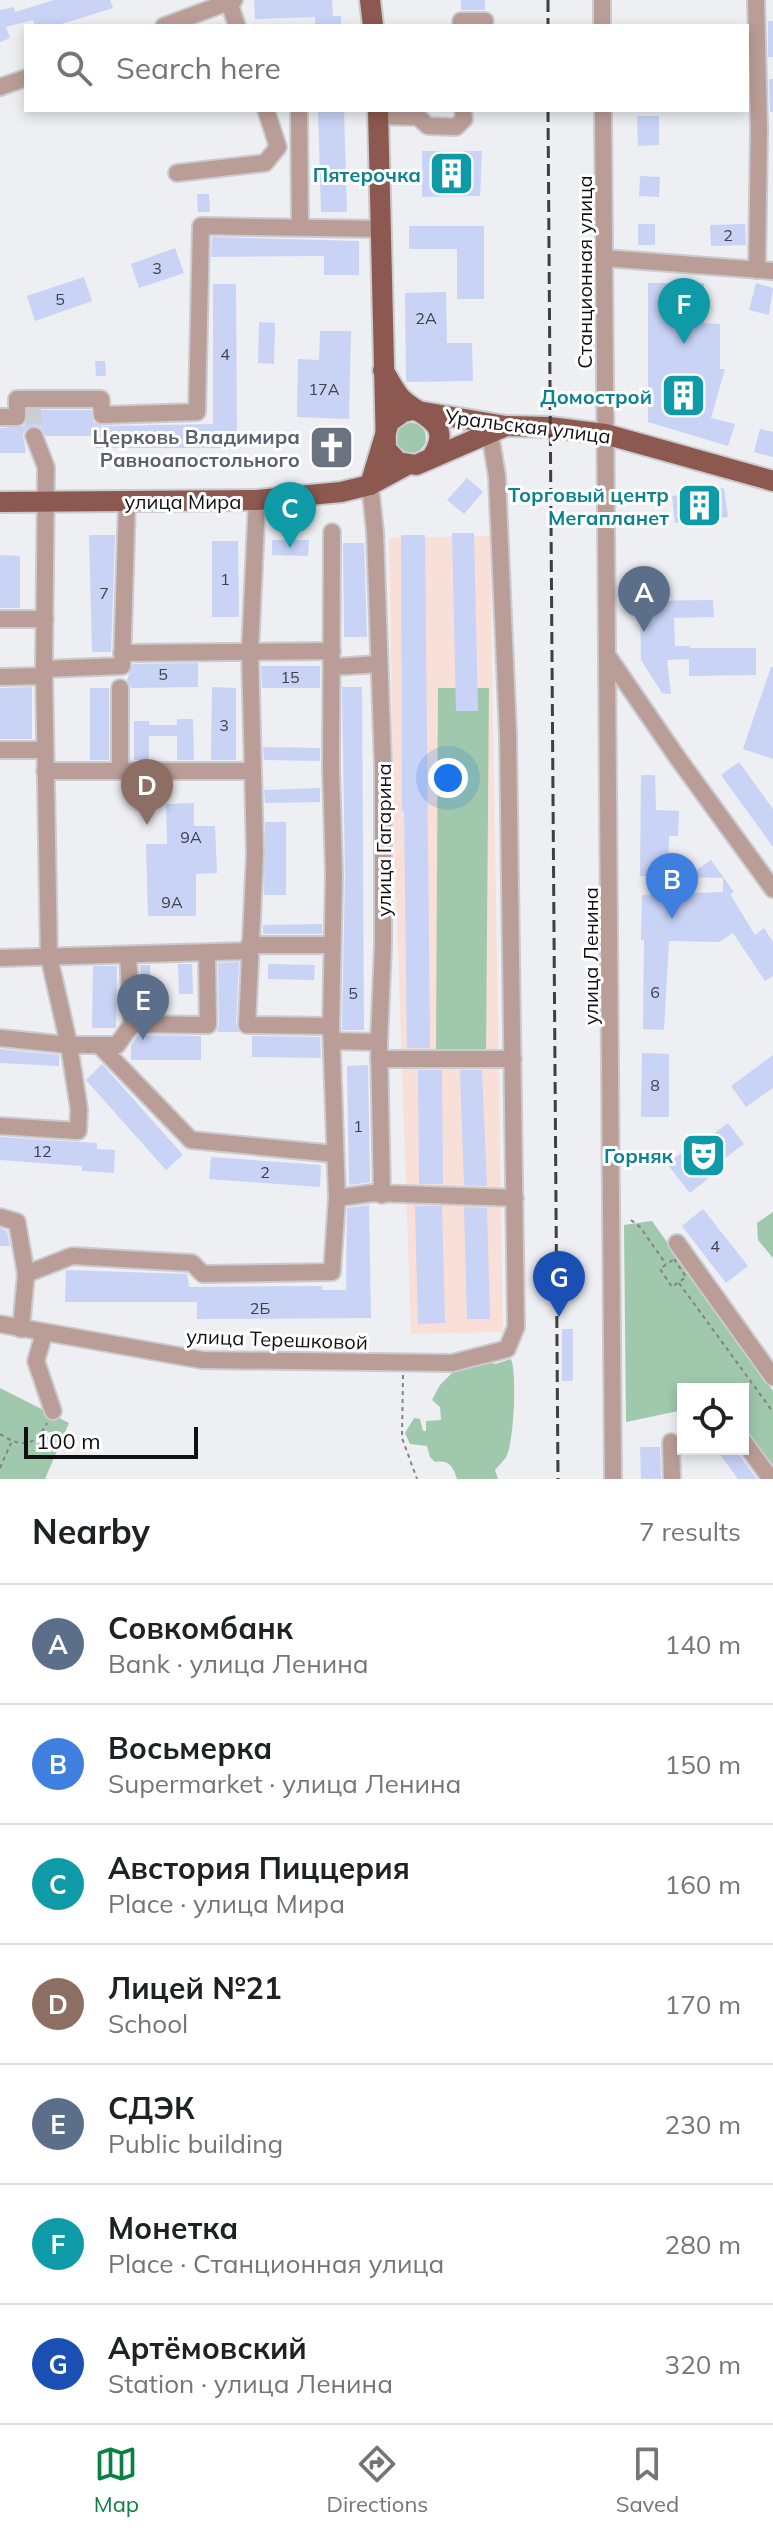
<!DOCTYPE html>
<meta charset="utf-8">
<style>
body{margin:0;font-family:Mulish,sans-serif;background:#f2f2f2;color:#202124}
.controls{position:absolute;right:24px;bottom:24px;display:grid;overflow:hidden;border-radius:0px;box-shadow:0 4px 12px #0003}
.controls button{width:72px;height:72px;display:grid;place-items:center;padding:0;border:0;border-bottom:2px solid #e0e0e0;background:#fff;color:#202124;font:40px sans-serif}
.scale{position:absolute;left:24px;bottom:20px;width:174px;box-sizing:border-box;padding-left:8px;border:4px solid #101012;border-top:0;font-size:22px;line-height:28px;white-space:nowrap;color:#101012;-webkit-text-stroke:6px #fff;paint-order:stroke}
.you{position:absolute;left:448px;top:778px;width:28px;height:28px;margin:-20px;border:6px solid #fff;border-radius:50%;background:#1a73e8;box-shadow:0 0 0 12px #1a73e833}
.badge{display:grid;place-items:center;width:52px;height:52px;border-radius:50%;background:#0b8043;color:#fff;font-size:26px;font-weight:700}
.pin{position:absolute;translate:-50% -66px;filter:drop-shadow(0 2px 4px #0008)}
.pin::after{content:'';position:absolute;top:42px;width:28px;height:24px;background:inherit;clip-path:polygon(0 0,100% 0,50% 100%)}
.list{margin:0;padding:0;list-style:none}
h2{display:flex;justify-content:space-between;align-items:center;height:104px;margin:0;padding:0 32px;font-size:34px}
h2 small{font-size:26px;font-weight:400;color:#757577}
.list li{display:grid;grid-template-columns:52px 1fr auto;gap:24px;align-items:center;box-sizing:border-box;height:120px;padding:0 32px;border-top:2px solid #e0e0e0}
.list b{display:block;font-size:30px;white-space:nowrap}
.list p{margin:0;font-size:26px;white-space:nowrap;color:#757577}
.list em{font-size:26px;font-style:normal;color:#757577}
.icon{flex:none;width:44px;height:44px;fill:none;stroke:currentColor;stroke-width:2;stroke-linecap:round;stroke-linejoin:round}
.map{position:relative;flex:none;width:773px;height:1479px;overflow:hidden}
.search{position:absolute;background:#fff;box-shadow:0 4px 12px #0003;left:24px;right:24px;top:24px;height:88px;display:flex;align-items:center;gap:20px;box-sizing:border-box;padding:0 28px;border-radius:0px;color:#757577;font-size:30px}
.sheet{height:944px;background:#fff}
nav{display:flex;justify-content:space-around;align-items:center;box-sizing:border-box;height:112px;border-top:2px solid #e0e0e0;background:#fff;font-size:22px;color:#757577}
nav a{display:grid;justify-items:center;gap:4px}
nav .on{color:#0b8043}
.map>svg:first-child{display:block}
</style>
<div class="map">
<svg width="773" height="1479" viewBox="0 0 773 1479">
<rect width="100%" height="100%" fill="#edeff3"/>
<path fill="#f8dfd7" d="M490 536 503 1332 411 1334 394 833 389 538Z"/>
<g fill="#a0c8ac">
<circle cx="411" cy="438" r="15"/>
<path d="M438 688H489L486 1056 436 1055Z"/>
<path d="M773 1212V1258L758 1240 757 1223Z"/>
<path d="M652 1221 773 1391V1467L743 1427V1389H683V1410L626 1422 624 1225Z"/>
<path d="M511 1359C517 1373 514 1439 507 1455 505 1460 499 1465 495 1470L498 1479H457C453 1466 449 1460 435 1462L430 1457 427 1446 410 1444 405 1433 414 1418 420 1419 423 1431H426V1421L441 1420 440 1407 432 1400 440 1385 457 1368 471 1367 484 1361 495 1364Z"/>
<path d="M0 1388 69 1423 45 1479H0Z"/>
</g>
<g fill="#c8d3f6">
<path d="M54 0H110L113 8 55 26H35L33 20 6 27 10 38 0 42V10L14 7 15 12Z"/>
<path d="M254 0H332L333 16H341V26H315V17L255 19Z"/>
<rect x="461" y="0" width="24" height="10"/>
<rect x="768" y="21" width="5" height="36"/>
<path d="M769 79H773V112H770Z"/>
<path d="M318 110H344L347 212H321Z"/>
<path d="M637 116H659V145L638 146Z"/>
<path d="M422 151H482L480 196 422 197Z"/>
<path d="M640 176 660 177 659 197 639 196Z"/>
<path d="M197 194H209L210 212H198Z"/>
<rect x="638" y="224" width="17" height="21"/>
<path d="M745 224 746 245 711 246 710 225Z"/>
<path d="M409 226H484V299H457V249H409Z"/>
<path d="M212 237 359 241V275H324V256L211 257Z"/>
<path d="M175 248 184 273 139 288 131 264Z"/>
<path d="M84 277 92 301 35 321 27 296Z"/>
<path d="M648 283H704V323L720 324V369H725L711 418 735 424 728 446 648 422Z"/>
<path d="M756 283 773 288 769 315 749 310Z"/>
<path d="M213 284H236L237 448H96V436H46L41 428 35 425 26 429 23 434 26 453H0V428L23 426 27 422 28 410H91L93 422 102 426 213 424Z"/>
<path d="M446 292 447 343H472L473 381 406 382 405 293Z"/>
<path d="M259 322 275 323 274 364 258 363Z"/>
<path d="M320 331H351L349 419 297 417 298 359 319 360Z"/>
<path d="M95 361H105L106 376H96Z"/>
<path d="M760 429 773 432V457L754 452Z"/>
<path d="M325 439 337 442 342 449 339 452 335 455 324 451Z"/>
<path d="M467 478 483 492 464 514 447 500Z"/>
<path d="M724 488 728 517 675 523 672 496Z"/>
<path d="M452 533H474L478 711H456Z"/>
<path d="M89 535H115L111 652H92Z"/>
<path d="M401 535H425L430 1048H407L404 811H402Z"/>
<path d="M272 540H309L308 556 272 555Z"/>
<path d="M212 541H238L239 617H212Z"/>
<path d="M343 543H364L367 637H344Z"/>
<path d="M0 555 20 556V608H0Z"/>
<path d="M713 600 714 617 674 618 675 646H690V648H756V675L689 676V659L667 660 671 694 662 693 641 660 640 601Z"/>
<path d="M198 663V687L131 688 127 680 133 664Z"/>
<path d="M261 666H320V688H262Z"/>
<path d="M771 667H773V759L743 749Z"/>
<path d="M32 687V739H0V688Z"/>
<path d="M212 687 236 688V760H211Z"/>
<path d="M342 687H362L364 1030H342L345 875Z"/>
<rect x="90" y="688" width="19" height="72"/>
<path d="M177 719H193L194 760H177V736H149V760H134V721H149V725H177Z"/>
<path d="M263 747 320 748V761L264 760Z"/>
<path d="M739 762 773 809V847L721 775Z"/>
<path d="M641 775H655L656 810 679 811 678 836H669L668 877 640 876Z"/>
<path d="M134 785H146V811H135Z"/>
<path d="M320 788V802L265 803 264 790Z"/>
<path d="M194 803V826H215L217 873 196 874V916H148L146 844H167L166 804Z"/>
<path d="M265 822H286V895H264Z"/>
<path d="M711 860 734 892 730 894 755 935 764 928 773 942V976L765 981 733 933 719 942 669 941 664 1030 643 1029 644 940H641L642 895 723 892V878L686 877Z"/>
<path d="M322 924V934H263V925Z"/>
<path d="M239 962 236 1024 239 1032H217L219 1025 218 963Z"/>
<path d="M178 964H192L193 994H179Z"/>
<path d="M268 964 315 965 314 980 268 979Z"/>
<path d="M140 965H150L151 990H141Z"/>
<path d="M93 966H117L116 1028H92Z"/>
<path d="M138 1035 201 1036V1060H131V1045Z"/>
<path d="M252 1036 320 1037 321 1058 252 1057Z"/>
<path d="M0 1049 59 1055V1066L0 1063Z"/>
<path d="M642 1053 669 1054V1117H641Z"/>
<path d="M773 1055V1088L746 1107 731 1086Z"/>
<path d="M102 1064 183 1155 166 1170 86 1080Z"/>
<path d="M368 1065 370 1182 349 1185 347 1066Z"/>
<path d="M418 1070H442L443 1184H419Z"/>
<path d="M460 1070H482L487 1186 464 1185Z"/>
<path d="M728 1123 744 1144 713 1167 716 1172 690 1193 667 1164 694 1143 697 1146Z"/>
<path d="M0 1137 97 1143V1149L115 1150 114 1173 82 1171V1166L0 1160Z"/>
<path d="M211 1157 321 1165 320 1187 209 1179Z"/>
<path d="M369 1205 371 1318 197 1319V1302H65L66 1270 187 1274 189 1287 322 1286V1290H346L347 1208Z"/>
<path d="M415 1206H442L445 1323 418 1324Z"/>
<path d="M464 1207 487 1208 490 1319H467Z"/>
<path d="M703 1209 748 1266 726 1283 682 1226Z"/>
<path d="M0 1228 7 1231 10 1246H0Z"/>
<rect x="562" y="1329" width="11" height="52"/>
<path d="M640 1447H660L661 1479H641Z"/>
<path d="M716 1449H735L757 1479H738Z"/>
</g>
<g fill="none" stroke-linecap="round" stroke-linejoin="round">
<path stroke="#ccced1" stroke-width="16" stroke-dasharray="16 8" stroke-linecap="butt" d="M33 408 34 436"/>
<defs>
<g id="minor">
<path d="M602 0V26"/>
<path d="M756 0 759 128 757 270"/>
<path d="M229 2 237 26"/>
<path d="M164 26 234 0"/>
<path d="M461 26V21H485"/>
<path d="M0 87 26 78"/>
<path d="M299 110 300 227"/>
<path d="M603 110 613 1479"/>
<path d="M378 116 418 117 428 126 456 127 464 119 463 110"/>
<path d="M177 173 265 163 278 147 266 110"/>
<path d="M604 258 773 271"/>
<path d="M0 417H17V399H101L102 415 197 412 201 226 381 229"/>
<path d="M370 485 375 532 383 766V945L379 1042 382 1195"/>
<path d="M257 500 250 652 255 853 247 1025 331 1026"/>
<path d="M0 619H45"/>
<path d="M122 653 332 651"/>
<path d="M607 655 677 757 773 889"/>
<path d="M332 667 379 664"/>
<path d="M44 669 122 666 127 501"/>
<path d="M0 677 44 676"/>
<path d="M0 750H45"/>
<path d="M120 770V688"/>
<path d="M45 771H251"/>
<path d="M249 945H331"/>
<path d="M0 958 249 951"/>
<path d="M132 1024 208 1025 207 953"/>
<path d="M0 1038 69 1045H117L132 1024 128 955"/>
<path d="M332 1041 379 1042"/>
<path d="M99 1045 191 1140 335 1154"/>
<path d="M379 1059H513"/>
<path d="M0 1126 78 1131 79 1109 69 1045 49 957 44 669 46 467 34 436"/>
<path d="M337 1198 373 1193 515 1198"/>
<path d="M0 1217 17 1222 26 1274 21 1329"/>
<path d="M677 1243 773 1377"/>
<path d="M26 1274 72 1256 192 1263 203 1274 332 1272 337 1198 331 1026 334 875 331 768 332 532"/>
<path d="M0 1324 202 1360 452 1363 507 1349 516 1327 508 735 497 476 490 434"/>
<path d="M44 1333 36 1361 53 1411"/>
<path d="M743 1441 771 1479"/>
<path d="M671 1442 672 1479"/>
</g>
<g id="major">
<path d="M370 0 373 26"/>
<path d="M378 110 386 449 398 462 416 465 506 426"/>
<path d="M383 370C389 379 394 390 401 398 420 417 455 421 432 457"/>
<path d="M370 485 389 422 403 412 412 410 506 426 549 427 605 434 773 481"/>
<path d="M0 502 257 500 341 492 370 485 407 465"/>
</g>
</defs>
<use href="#minor" stroke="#cacbcf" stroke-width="20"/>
<use href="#major" stroke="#cacbcf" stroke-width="24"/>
<g stroke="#818285" stroke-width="2" stroke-dasharray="4 4" stroke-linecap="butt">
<path d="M631 1220 640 1227 666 1264"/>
<path d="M674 1259 686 1277 672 1287 660 1269Z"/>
<path d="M679 1283 773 1412"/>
<path d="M403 1375 402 1438 417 1479"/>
<path d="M0 1434C22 1448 35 1447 47 1423"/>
<path d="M0 1468 11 1443"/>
</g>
<use href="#minor" stroke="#bb9d97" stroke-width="16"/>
<use href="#major" stroke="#8c584f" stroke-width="20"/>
<g stroke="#3f3f42" stroke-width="3" stroke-dasharray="12 6" stroke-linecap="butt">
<path d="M548 0V26"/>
<path d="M548 110 558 1479"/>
</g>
</g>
<defs>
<symbol id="building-square" viewBox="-11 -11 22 22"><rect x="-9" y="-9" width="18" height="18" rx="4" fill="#0f9aa8" stroke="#fff"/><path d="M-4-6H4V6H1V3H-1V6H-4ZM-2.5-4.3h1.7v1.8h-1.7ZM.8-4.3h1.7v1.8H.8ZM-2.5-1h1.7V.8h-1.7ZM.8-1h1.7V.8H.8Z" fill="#fff"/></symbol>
<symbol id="church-square" viewBox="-11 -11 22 22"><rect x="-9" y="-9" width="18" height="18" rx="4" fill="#6b7280" stroke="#fff"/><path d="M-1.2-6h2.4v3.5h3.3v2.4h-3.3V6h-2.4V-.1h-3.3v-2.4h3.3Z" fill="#fff"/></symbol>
<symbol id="theatre-square" viewBox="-11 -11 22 22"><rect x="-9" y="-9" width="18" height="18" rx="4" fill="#0f9aa8" stroke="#fff"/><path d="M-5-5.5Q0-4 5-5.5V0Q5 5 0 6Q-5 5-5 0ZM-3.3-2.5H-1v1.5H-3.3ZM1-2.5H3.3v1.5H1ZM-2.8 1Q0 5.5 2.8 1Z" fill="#fff"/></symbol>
</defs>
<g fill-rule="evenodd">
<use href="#building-square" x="426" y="148" width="51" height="51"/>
<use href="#building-square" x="658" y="370" width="51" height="51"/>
<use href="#church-square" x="306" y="422" width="51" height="51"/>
<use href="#building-square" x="674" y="480" width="51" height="51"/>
<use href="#theatre-square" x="678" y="1130" width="51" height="51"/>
</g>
<g text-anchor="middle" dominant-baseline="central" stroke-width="6" stroke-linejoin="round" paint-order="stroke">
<g font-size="16" fill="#3e414b">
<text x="728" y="235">2</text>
<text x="157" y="268">3</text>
<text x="60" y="299">5</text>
<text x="426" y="318">2А</text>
<text x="225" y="354">4</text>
<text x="324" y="389">17А</text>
<text x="225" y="579">1</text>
<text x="104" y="593">7</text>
<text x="163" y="674">5</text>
<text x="290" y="677">15</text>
<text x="224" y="725">3</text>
<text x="191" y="837">9А</text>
<text x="172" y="902">9А</text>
<text x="655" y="992">6</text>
<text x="353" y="993">5</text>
<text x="655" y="1085">8</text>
<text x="358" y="1126">1</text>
<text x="42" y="1151">12</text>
<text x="265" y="1172">2</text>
<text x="715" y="1246">4</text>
<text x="260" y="1308">2Б</text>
</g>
<g font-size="20" font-weight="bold" fill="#0d838f" stroke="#fff" text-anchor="end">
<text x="421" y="174">Пятерочка</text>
<text x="652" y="396">Домострой</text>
<text x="669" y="494">Торговый центр<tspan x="669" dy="23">Мегапланет</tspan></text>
<text x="673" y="1155">Горняк</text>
</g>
<g font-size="20" fill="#101012" stroke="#fff">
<text transform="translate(584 272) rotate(-90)">Станционная улица</text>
<text transform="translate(528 426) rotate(7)">Уральская улица</text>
<text x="183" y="501">улица Мира</text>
<text transform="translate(383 840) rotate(-90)">улица Гагарина</text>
<text transform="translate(590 956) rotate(-90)">улица Ленина</text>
<text transform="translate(277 1339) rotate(2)">улица Терешковой</text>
</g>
<g font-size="20" font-weight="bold" fill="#5b616d" stroke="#fff" text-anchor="end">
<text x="300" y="436">Церковь Владимира<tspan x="300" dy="23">Равноапостольного</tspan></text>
</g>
</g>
</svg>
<div class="controls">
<button><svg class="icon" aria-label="locate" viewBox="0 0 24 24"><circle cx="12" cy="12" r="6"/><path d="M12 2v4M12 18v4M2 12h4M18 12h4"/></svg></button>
</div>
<div class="scale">100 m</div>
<div class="you"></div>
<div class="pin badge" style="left:644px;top:632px;background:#5c6f8a">A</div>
<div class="pin badge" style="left:672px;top:919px;background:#3f7fe0">B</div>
<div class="pin badge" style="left:290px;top:548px;background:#0f9aa8">C</div>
<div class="pin badge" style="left:147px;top:825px;background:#8d6e63">D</div>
<div class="pin badge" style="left:143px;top:1040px;background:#5c6f8a">E</div>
<div class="pin badge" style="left:684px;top:344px;background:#0f9aa8">F</div>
<div class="pin badge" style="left:559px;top:1317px;background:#1a4fb4">G</div>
<div class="search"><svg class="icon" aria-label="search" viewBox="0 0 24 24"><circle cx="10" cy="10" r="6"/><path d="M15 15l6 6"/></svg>Search here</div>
</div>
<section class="sheet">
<h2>Nearby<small>7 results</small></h2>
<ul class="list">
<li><span class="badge" style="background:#5c6f8a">A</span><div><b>Совкомбанк</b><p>Bank · улица Ленина</p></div><em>140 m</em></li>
<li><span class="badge" style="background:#3f7fe0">B</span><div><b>Восьмерка</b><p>Supermarket · улица Ленина</p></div><em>150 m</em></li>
<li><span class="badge" style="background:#0f9aa8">C</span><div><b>Австория Пиццерия</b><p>Place · улица Мира</p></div><em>160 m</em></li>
<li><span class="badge" style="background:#8d6e63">D</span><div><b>Лицей №21</b><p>School</p></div><em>170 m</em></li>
<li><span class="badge" style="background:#5c6f8a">E</span><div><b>СДЭК</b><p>Public building</p></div><em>230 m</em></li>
<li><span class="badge" style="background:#0f9aa8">F</span><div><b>Монетка</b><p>Place · Станционная улица</p></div><em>280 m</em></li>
<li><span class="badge" style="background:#1a4fb4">G</span><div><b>Артёмовский</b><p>Station · улица Ленина</p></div><em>320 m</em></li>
</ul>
</section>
<nav>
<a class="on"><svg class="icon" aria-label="map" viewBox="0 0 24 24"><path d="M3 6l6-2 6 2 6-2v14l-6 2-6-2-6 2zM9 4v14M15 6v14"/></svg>Map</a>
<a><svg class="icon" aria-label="directions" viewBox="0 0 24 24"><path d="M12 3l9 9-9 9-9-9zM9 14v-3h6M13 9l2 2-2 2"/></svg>Directions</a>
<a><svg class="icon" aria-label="saved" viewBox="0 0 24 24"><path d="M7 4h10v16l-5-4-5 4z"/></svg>Saved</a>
</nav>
